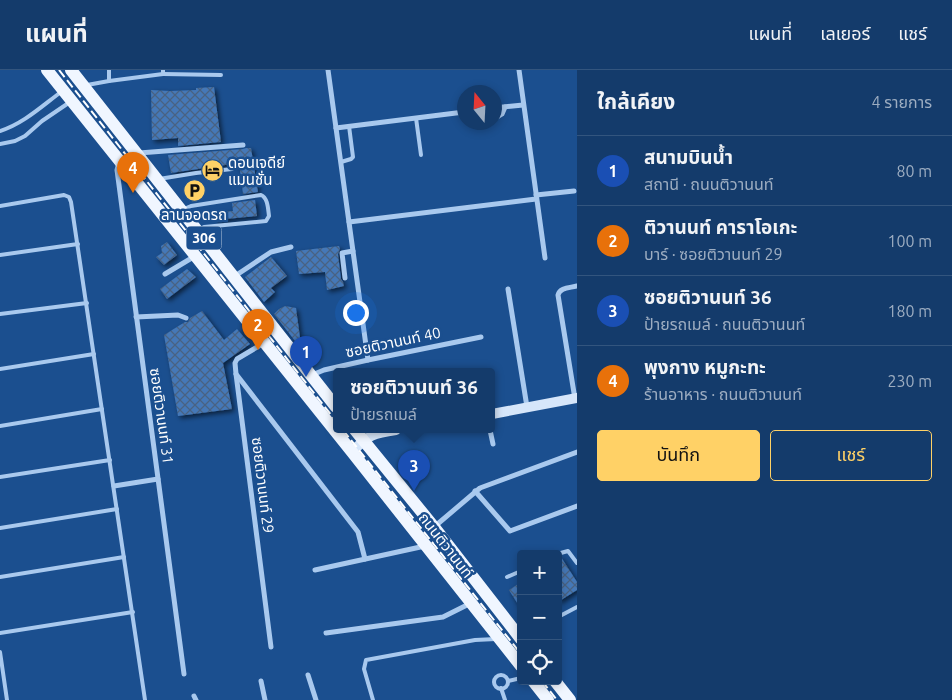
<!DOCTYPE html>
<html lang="th">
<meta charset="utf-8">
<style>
body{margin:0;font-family:Ubuntu,"Noto Sans Thai",sans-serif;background:#214673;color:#f1f3f6}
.controls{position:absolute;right:15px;bottom:15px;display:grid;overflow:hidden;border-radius:5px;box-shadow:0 2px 8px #0003}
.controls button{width:45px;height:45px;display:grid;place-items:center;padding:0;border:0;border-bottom:1px solid #33557e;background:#143b6b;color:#f1f3f6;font:25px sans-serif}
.compass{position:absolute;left:457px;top:15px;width:45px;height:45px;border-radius:50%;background:#143b6b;box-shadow:0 2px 8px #0003;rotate:342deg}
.you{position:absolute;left:355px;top:242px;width:18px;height:18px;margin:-12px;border:4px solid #fff;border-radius:50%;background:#1a73e8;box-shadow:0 0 0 8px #1a73e833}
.badge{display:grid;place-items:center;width:32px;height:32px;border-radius:50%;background:#ffd166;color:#fff;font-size:16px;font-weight:700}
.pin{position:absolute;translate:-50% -41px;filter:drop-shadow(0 1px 2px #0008)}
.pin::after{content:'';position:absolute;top:26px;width:18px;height:15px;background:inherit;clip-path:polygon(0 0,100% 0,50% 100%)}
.popup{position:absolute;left:333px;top:298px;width:162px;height:65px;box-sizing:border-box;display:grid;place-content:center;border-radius:5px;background:#143b6b;filter:drop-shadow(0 1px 4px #0005);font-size:16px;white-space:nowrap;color:#9dadc1}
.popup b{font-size:19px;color:#f1f3f6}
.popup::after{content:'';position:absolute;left:50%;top:100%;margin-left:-10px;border:10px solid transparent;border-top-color:#143b6b}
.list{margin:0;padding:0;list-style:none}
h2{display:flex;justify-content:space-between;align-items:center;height:65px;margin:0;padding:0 20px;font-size:21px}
h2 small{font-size:16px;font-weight:400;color:#9dadc1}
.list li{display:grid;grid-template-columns:32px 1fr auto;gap:15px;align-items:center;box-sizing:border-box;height:70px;padding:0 20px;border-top:1px solid #33557e}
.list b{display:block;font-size:19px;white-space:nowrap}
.list p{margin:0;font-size:16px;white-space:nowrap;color:#9dadc1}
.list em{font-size:16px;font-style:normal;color:#9dadc1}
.actions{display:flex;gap:10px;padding:15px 20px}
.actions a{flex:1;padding:11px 0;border:1px solid #ffd166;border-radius:5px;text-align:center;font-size:18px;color:#ffd166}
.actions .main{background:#ffd166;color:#111}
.icon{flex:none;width:28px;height:28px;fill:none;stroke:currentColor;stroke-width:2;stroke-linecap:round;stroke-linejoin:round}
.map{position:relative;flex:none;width:577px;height:630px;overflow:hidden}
header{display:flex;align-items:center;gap:30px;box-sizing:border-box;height:70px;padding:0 25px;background:#143b6b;border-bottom:1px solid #33557e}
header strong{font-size:24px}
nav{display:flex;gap:28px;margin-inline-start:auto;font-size:18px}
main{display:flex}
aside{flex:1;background:#143b6b}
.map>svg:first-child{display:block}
</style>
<header>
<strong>แผนที่</strong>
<nav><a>แผนที่</a><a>เลเยอร์</a><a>แชร์</a></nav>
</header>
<main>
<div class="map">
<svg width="577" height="630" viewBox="0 0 577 630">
<defs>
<pattern id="building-cross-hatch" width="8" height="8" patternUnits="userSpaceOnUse" patternTransform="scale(1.25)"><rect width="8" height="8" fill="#4478b7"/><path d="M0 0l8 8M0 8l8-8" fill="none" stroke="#486282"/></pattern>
<filter id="shadow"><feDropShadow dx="2.5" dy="2.5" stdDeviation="2.5" flood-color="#0009"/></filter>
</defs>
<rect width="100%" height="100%" fill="#1b4f8f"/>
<g fill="url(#building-cross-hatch)" filter="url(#shadow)">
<path d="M214 17 221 72 178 76V68L152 70 151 20 170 21 196 20V18Z"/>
<path d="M246 78H251L258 122 243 124 239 93 171 103 168 85 243 79Z"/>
<path d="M255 130 257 146 226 149V151L217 152 216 142 233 141 232 133Z"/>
<path d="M167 172 177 185 164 195 156 187 162 183 161 176Z"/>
<path d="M339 176 340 179 338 184 341 209 343 212 344 216 327 220 325 202 299 204 296 181Z"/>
<path d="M271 187 287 206 271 218 275 222 264 232 245 207Z"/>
<path d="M187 199 196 207 167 229 160 219Z"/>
<path d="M285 236 296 238 301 275 299 276 274 244 279 239Z"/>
<path d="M202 241 224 270 237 259 250 274 223 293 232 339 178 346 164 265 185 252H188L190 248Z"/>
<path d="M561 487 577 512V520L558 532V488Z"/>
<path d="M521 512V539L509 520Z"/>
</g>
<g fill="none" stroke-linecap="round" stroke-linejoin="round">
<g stroke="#a9c9ee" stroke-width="4">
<path d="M109 0V11"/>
<path d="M163 4 221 5"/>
<path d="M87 15 109 11 163 4V0"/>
<path d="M416 48 421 85"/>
<path d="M0 61C23 54 42 36 61 22"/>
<path d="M0 74 15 71 25 66 42 51 70 32"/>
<path d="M341 92 351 89 353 87 349 56"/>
<path d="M159 109 196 103 232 99"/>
<path d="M0 136 64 125 69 127 71 132 145 630"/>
<path d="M184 139 191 136 261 125C268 128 268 139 269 146L266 151 204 157 200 159"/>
<path d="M0 185 78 174"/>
<path d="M0 244 87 233"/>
<path d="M0 299 94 284"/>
<path d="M0 356 102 339"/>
<path d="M0 407 110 390"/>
<path d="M0 458 117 439"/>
<path d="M557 484 568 481 577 493"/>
<path d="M0 507 124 487"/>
<path d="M507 507 521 501"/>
<path d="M558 547 577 537"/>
<path d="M0 563 133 542"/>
<path d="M0 582 7 630"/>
<circle cx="501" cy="612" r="7"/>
<path d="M508 611 521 608"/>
<path d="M501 618 505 630"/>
<path d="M373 630 364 599 366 590 475 570 496 569"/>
</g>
<g stroke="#a9c9ee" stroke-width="5">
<path d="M328 0 368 290"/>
<path d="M519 0 545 188"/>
<path d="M494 38 523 35"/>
<path d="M494 49 502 44 505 37"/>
<path d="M472 55 486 52"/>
<path d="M336 58 464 42"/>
<path d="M139 83 243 75"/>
<path d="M119 92 117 100 184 604"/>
<path d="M536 125 574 121"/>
<path d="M349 152 536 129"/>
<path d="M165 204 195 186"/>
<path d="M235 206 271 182 291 177"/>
<path d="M345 208 342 183 353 181"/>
<path d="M508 219 527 337"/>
<path d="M136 247 178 245 186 248"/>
<path d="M264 273 237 289 235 293 236 304 271 577"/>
<path d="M236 304 358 462 365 489"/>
<path d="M312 305 324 300 368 290 481 267"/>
<path d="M575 329 558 225C560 217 570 218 577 216"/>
<path d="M490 360 493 374"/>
<path d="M114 416 158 409"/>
<path d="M475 421 510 461 577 436"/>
<path d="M434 457 480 418 577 382"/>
<path d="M315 500 425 476"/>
<path d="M326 563 443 547 471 533"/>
<path d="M308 605 316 630"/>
<path d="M261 611 265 630"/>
<path d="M194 626 196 630"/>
</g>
<g stroke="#d6e6fa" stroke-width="10">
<path d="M492 344 577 328"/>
<path d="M352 382C368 365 374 363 396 360"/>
</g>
<g stroke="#f0f6ff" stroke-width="12">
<path d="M47 0 352 382 521 596"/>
<path d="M71 0 336 337"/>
<path d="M355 360 434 457 521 569"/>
<path d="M533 611 548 630"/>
<path d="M555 611 570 630"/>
</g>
<g stroke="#fff" stroke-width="2" stroke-dasharray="9 4" stroke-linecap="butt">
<path d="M59 0 336 351"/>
<path d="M343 360 521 584"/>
<path d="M542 611 557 630"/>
</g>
</g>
<defs>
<symbol id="hotel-disc" viewBox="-11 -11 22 22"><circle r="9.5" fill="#ffd166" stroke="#1b4f8f"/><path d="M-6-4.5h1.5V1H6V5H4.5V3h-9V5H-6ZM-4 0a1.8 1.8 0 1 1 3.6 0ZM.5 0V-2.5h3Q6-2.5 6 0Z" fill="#111"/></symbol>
<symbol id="parking-disc" viewBox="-11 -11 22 22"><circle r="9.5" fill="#ffd166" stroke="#1b4f8f"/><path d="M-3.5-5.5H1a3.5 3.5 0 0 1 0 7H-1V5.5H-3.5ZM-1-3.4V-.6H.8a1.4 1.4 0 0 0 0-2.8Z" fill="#111"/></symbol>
</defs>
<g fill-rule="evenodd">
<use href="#hotel-disc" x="200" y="88" width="25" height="25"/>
<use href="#parking-disc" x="182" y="108" width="25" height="25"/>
</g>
<g text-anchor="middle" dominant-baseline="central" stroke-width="5" stroke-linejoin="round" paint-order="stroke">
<rect fill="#1b4f8f" stroke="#bbcadd" stroke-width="1" x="186.5" y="156.5" width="35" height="23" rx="4"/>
<g font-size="14" font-weight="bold" fill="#fff">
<text x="204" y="168">306</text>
</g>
<g font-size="15" fill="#fff" stroke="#1b4f8f" text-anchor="start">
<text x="228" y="92">ดอนเจดีย์<tspan x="228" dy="17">แมนชั่น</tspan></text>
<text x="194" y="144" text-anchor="middle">ลานจอดรถ</text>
</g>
<g font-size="15" fill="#fff" stroke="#1b4f8f">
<text transform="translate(393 272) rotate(-12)">ซอยติวานนท์ 40</text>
<text transform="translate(162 346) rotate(82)">ซอยติวานนท์ 31</text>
<text transform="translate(263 415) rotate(83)">ซอยติวานนท์ 29</text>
<text transform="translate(446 475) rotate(52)">ถนนติวานนท์</text>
</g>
</g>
</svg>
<div class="controls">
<button>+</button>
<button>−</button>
<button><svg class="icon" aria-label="locate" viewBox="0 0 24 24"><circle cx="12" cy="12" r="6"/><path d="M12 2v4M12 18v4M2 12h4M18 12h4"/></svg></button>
</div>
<svg class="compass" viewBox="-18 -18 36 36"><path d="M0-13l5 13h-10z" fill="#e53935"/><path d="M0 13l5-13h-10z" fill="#9dadc1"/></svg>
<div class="you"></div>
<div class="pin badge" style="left:306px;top:307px;background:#1a4fb4">1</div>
<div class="pin badge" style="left:258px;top:280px;background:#e8710a">2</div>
<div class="pin badge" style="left:414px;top:421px;background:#1a4fb4">3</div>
<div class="popup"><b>ซอยติวานนท์ 36</b>ป้ายรถเมล์</div>
<div class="pin badge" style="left:133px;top:123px;background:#e8710a">4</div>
</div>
<aside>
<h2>ใกล้เคียง<small>4 รายการ</small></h2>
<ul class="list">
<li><span class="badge" style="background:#1a4fb4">1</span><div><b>สนามบินน้ำ</b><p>สถานี · ถนนติวานนท์</p></div><em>80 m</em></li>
<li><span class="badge" style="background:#e8710a">2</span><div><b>ติวานนท์ คาราโอเกะ</b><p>บาร์ · ซอยติวานนท์ 29</p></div><em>100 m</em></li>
<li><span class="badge" style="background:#1a4fb4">3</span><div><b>ซอยติวานนท์ 36</b><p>ป้ายรถเมล์ · ถนนติวานนท์</p></div><em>180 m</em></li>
<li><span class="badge" style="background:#e8710a">4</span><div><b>พุงกาง หมูกะทะ</b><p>ร้านอาหาร · ถนนติวานนท์</p></div><em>230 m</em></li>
</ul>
<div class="actions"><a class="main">บันทึก</a><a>แชร์</a></div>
</aside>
</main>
